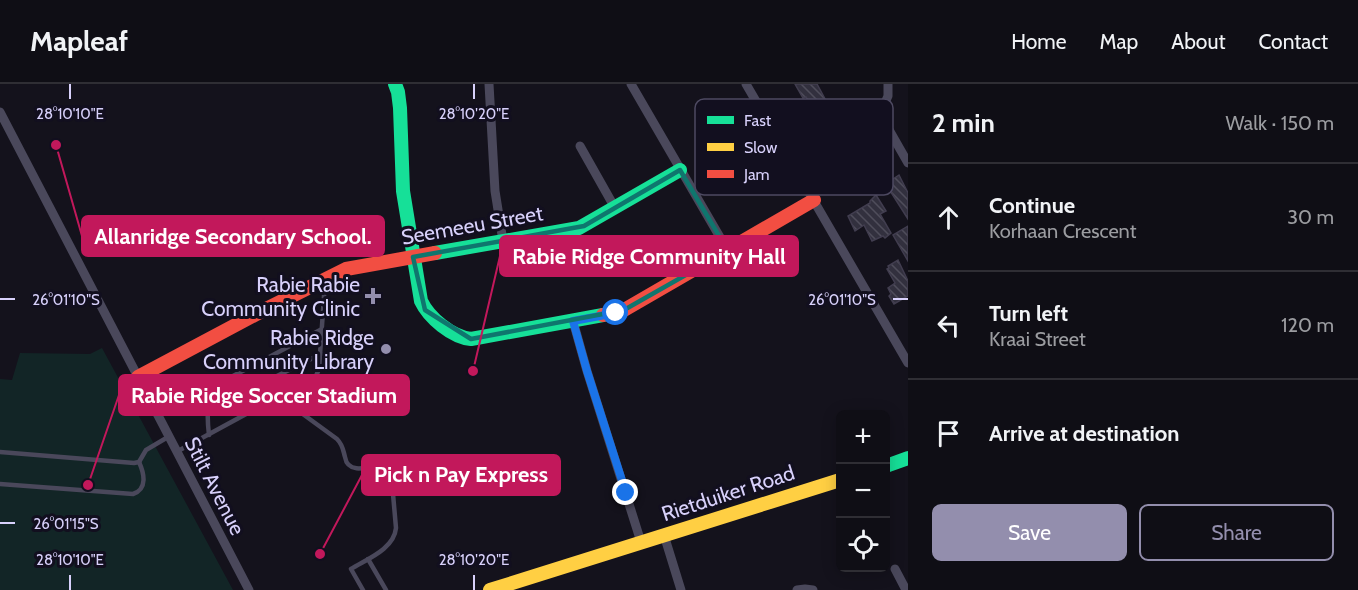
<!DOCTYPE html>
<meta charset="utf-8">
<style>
body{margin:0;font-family:Cabin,sans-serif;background:#1d1c22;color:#f1f3f6}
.controls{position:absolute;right:18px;bottom:18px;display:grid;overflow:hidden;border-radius:9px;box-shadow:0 3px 15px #0003}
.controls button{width:54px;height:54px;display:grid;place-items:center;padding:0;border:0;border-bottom:2px solid #2f2e34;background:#0f0e15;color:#f1f3f6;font:30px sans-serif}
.stop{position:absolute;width:18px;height:18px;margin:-14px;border:4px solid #1a73e8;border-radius:50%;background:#fff}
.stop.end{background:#1a73e8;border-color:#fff;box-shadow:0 2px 6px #0008}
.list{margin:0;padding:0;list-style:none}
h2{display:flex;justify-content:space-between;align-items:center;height:78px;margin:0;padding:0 24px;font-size:26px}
h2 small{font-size:20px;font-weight:400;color:#9b9ca0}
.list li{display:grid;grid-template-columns:39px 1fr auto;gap:18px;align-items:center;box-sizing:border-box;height:108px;padding:0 24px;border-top:2px solid #2f2e34}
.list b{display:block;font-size:22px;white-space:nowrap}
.list p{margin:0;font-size:20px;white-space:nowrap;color:#9b9ca0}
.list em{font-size:20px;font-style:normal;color:#9b9ca0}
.actions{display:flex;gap:12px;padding:18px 24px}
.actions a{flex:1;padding:14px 0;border:2px solid #938ead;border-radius:9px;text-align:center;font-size:21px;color:#938ead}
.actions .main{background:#938ead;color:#fff}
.icon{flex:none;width:33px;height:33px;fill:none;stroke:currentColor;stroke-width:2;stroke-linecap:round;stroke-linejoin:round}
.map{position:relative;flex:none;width:908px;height:506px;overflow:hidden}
header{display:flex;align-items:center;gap:36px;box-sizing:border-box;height:84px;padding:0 30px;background:#0f0e15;border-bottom:2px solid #2f2e34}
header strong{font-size:28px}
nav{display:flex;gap:33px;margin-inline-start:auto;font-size:21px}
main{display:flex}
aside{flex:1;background:#0f0e15}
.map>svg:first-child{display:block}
</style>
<header>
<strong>Mapleaf</strong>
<nav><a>Home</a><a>Map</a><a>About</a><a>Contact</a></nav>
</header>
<main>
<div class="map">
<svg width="908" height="506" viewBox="0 0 908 506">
<defs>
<pattern id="building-back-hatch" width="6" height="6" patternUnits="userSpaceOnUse" patternTransform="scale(1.5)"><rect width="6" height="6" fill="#32303e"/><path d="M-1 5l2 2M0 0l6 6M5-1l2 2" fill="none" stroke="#4f4d5b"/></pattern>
</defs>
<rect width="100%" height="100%" fill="#14121c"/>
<path fill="#122526" d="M102 264 233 506H0V295L12 296 20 269 90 270Z"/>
<g fill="url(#building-back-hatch)" stroke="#413d4f" stroke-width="1.5">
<path d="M795 0H817L825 15 811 22 806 13 803 14Z"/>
<path d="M868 50 877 68 880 66 884 72 882 74 884 78 882 79 893 95 899 91 908 109V135L875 83 864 90 866 94 855 102 853 98 833 109 824 95 839 87 832 74 843 68 851 81 867 72 858 56Z"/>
<path d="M876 111 886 127 880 130 891 149 885 154 883 152 872 157 864 141 855 147 848 132 870 119V117Z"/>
<path d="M908 142V177L893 151Z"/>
<path d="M898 176 908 197V212L894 220 889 212 891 210 888 204 895 199 887 185 889 184 888 182Z"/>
</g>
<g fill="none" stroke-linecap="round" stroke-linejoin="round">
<g stroke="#4a485b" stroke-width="4.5">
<path d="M288 309 300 328 337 355C343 361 343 366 345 373 348 392 371 382 384 380L387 381 391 387 396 444C394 465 367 475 351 485L363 506"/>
<path d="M208 325 239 311 321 270"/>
<path d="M209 351C207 334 206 316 216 301L322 245"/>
<path d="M178 367 316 292 319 285 325 198"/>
<path d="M0 368 134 379 139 378"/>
<path d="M139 378 146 366 168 353"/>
<path d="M0 400 133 410C148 405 144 389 139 378"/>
<path d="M368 475 386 506"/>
</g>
<g stroke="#4a485b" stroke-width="9">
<path d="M489 0 495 107 503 157"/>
<path d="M631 0 728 167"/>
<path d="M746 0 908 279"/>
<path d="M0 28 249 506"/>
<path d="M880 30 908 79"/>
<path d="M880 30 888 12V0"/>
<path d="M580 62 615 124"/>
<path d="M791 79 880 30"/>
<path d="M573 237 587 287 641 458"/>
<path d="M664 451 681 506"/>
<path d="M895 485 906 506"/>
<path d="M797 506 805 505 813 506"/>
</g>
<g stroke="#16e098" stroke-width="14">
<path d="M395 0 398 8 400 24 403 107 421 217C429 234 452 253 471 255L603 231"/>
<path d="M435 169 579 144 680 86"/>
<path d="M886 382 908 374"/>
</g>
<path stroke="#ffcf43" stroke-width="14" d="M490 506 840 396"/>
<g stroke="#f24e42" stroke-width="14">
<path d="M603 231 624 226 814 116"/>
<path d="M138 293 260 228 346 185 435 169"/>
</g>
</g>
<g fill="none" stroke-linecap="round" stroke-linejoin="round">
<path stroke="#1a73e8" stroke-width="8" d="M616 229 573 237 587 287 626 409"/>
</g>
<path fill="none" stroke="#0f766e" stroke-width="4.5" stroke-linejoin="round" d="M680 86 728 167 624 226 471 255 425 226 413 173 584 142Z"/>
<path fill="none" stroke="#d8d1fb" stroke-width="2" d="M70 0V15M474 0V15M0 215H15M893 215H908M0 439H15M70 491V506M474 491V506"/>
<g fill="#938ead" stroke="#120f1f" stroke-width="2">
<path d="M370 203h6v6h6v6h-6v6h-6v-6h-6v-6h6z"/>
<circle cx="386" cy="265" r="6"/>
</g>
<g text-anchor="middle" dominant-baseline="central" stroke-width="6" stroke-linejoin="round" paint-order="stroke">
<g font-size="21" fill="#d8d1fb" stroke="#120f1f">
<text transform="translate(472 141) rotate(-10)">Seemeeu Street</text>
<text transform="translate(215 402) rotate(63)">Stilt Avenue</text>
<text transform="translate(728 409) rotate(-18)">Rietduiker Road</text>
</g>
<g font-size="21" fill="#d8d1fb" stroke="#120f1f" text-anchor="end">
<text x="360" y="200">Rabie Rabie<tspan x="360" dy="24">Community Clinic</tspan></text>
<text x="374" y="253">Rabie Ridge<tspan x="374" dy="24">Community Library</tspan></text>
</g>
</g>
<rect x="695" y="15" width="198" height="96" rx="9" fill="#120f1f" stroke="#4d4961" stroke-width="1.5"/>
<rect x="707" y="32" width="27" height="8" fill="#16e098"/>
<rect x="707" y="59" width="27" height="8" fill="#ffcf43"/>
<rect x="707" y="86" width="27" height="8" fill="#f24e42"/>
<g font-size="16" fill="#d8d1fb">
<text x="744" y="42">Fast</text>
<text x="744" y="69">Slow</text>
<text x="744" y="96">Jam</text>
</g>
<g font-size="15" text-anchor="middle" fill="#d8d1fb" stroke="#120f1f" stroke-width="6" stroke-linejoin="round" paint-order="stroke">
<text x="70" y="35">28°10'10"E</text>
<text x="474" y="35">28°10'20"E</text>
<text x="66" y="221">26°01'10"S</text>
<text x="842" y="221">26°01'10"S</text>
<text x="66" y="445">26°01'15"S</text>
<text x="70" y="481">28°10'10"E</text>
<text x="474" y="481">28°10'20"E</text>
</g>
<path fill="none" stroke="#c2185b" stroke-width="2" d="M56 61L82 152M473 287L500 172M88 401L119 311M320 470L362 391"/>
<g fill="#c2185b" stroke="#120f1f" stroke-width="2">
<circle cx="56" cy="61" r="6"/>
<circle cx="473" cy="287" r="6"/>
<circle cx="88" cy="401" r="6"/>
<circle cx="320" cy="470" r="6"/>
</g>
<g fill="#c2185b" stroke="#c2185b" stroke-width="2">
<rect x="82" y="132" width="302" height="40" rx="6"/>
<rect x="500" y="152" width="298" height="40" rx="6"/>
<rect x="119" y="291" width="290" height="40" rx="6"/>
<rect x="362" y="371" width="198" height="40" rx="6"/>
</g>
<g font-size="22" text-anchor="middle" font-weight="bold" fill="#fff">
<text x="233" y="160">Allanridge Secondary School.</text>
<text x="649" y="180">Rabie Ridge Community Hall</text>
<text x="264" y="319">Rabie Ridge Soccer Stadium</text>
<text x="461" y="398">Pick n Pay Express</text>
</g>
</svg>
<div class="controls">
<button>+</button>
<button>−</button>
<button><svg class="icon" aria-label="locate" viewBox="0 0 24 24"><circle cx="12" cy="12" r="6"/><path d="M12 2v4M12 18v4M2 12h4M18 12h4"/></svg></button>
</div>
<div class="stop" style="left:616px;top:229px"></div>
<div class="stop end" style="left:626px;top:409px"></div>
</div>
<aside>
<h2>2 min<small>Walk · 150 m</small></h2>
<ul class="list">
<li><svg class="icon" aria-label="ahead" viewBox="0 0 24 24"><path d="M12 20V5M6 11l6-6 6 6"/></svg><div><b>Continue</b><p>Korhaan Crescent</p></div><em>30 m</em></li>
<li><svg class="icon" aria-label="left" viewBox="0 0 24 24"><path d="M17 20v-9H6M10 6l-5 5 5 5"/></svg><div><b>Turn left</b><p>Kraai Street</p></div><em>120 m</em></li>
<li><svg class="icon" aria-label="arrive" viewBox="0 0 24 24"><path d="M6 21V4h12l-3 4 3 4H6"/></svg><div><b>Arrive at destination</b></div></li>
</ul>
<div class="actions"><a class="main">Save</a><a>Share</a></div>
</aside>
</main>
